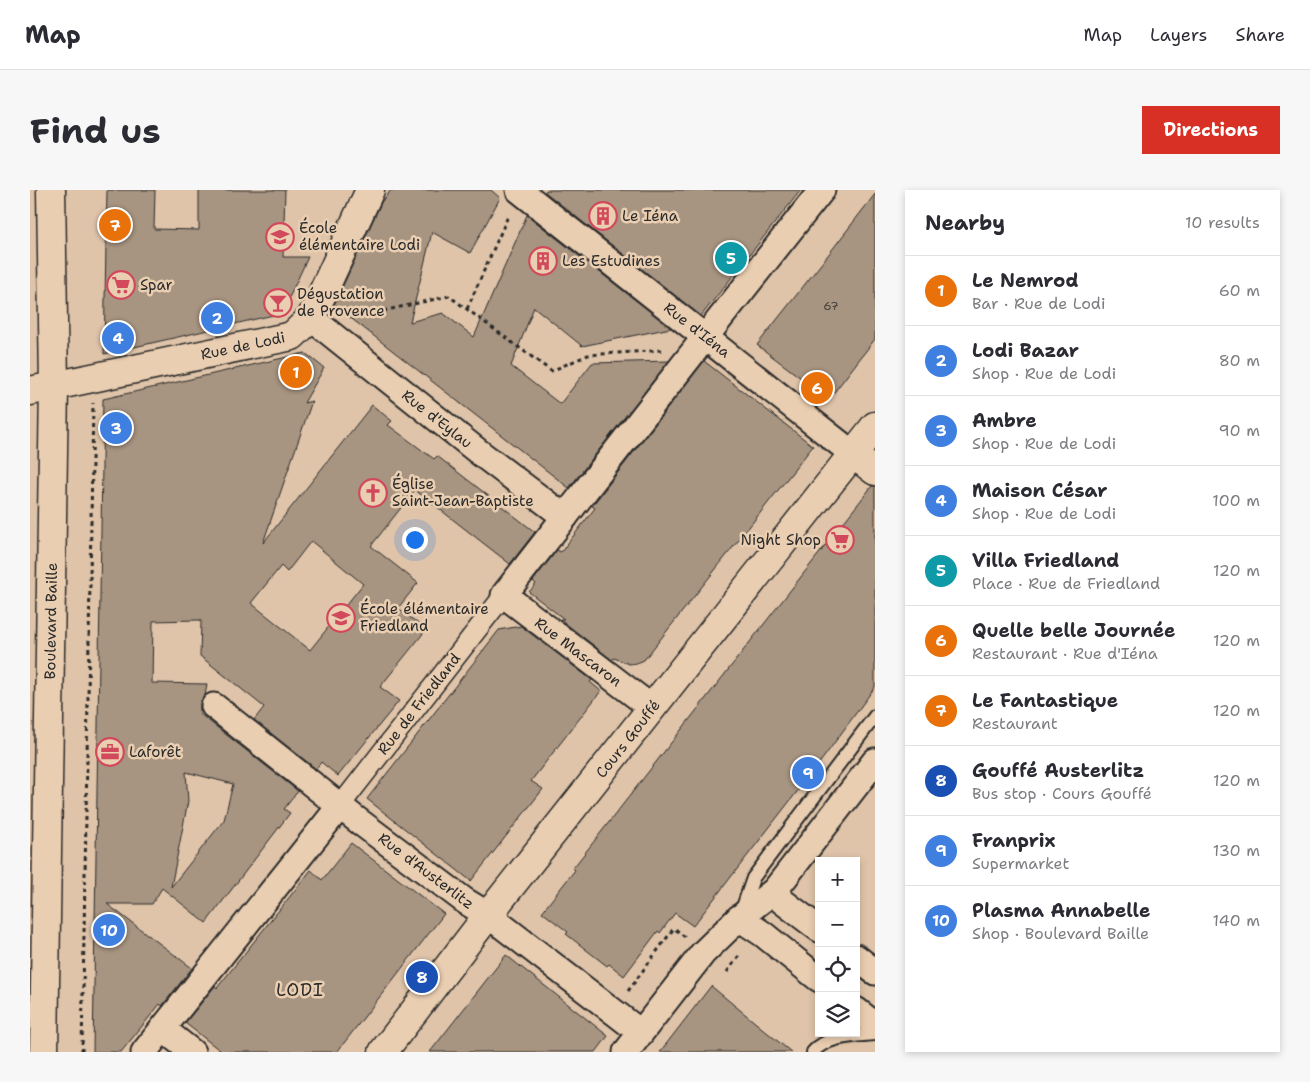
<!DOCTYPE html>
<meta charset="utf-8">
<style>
body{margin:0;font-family:"Shantell Sans",sans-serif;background:#f7f7f7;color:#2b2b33}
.controls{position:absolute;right:15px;bottom:15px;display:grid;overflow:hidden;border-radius:0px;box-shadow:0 2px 8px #0003}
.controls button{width:45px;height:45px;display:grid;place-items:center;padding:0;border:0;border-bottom:1px solid #e1e1e2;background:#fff;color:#2b2b33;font:25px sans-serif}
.you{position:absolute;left:384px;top:349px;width:18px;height:18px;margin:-12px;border:4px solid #fff;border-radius:50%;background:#1a73e8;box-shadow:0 0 0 8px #1a73e833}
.badge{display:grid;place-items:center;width:32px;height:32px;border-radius:50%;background:#d93025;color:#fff;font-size:16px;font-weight:700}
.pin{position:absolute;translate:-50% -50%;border:2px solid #fff;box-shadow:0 1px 5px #0006}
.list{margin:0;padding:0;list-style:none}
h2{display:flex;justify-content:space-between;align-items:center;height:65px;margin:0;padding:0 20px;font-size:21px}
h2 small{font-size:16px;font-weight:400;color:#7c7c81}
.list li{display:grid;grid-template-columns:32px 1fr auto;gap:15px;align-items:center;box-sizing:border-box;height:70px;padding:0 20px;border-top:1px solid #e1e1e2}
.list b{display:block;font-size:19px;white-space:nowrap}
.list p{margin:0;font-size:16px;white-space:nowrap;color:#7c7c81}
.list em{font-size:16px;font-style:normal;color:#7c7c81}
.icon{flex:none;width:28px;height:28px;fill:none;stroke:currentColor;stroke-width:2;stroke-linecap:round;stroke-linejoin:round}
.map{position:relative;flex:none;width:845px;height:862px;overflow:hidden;border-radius:0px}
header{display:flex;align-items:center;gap:30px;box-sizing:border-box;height:70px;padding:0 25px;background:#fff;border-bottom:1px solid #e1e1e2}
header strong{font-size:24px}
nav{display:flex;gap:28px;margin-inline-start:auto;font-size:18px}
.intro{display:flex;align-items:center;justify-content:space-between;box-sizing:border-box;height:120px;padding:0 30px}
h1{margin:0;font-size:35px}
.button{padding:12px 22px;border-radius:0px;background:#d93025;color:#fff;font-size:18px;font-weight:700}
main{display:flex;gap:30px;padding:0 30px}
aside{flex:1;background:#fff;border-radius:0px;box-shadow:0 2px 8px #0003}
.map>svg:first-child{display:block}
</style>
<header>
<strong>Map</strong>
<nav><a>Map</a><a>Layers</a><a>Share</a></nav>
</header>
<div class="intro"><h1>Find us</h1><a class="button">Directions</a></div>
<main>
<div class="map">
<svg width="845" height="862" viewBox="0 0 845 862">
<rect width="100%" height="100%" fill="#dfc4a9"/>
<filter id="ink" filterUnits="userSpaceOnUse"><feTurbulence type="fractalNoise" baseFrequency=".02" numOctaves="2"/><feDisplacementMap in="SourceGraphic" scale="10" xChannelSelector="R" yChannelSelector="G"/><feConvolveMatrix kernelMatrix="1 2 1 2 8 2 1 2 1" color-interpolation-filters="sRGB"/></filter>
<g filter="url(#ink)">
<g fill="#a79481" stroke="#2b2b2b" fill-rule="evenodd">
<path d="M77 0H125L124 39 169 40V0H255L253 67H278L252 123 74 164Z"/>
<path d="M361 0H461L470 8 440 63 402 42 380 132 413 123 444 147 497 25 641 138 552 156 504 117 481 176 530 214 562 173 639 171 539 298 304 115 352 11Z"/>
<path d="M516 0H771L671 126 515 2Z"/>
<path d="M845 4V149L799 209 727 155 798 65Z"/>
<path d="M275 163 294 178 274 213 282 211 233 353 342 215 362 231 358 235 404 269 407 266 505 342 480 374 385 300 341 356 388 393 368 418 396 440 350 497 369 511 308 586 291 572 286 579 224 530 234 517 170 466 171 431 169 430 123 431 122 493 177 494 175 506 170 513V524L268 601 254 619 260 623 176 733 132 698 122 714H77L162 778 132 816 130 814 91 862H63L73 209ZM281 351 333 394 280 460 221 413 251 376 257 382ZM156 582 203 594 194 630 141 697 158 611Z"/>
<path d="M674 171 783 256 614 470 607 473 599 474 584 468 582 470 530 429H534L499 402 506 394 503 391 527 360 531 362 565 318 562 316Z"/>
<path d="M842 296H845V497L794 567 663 736 645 723 630 743 628 741 594 786 579 774 577 776 536 744 538 742 512 722 545 680 543 678 558 659Z"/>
<path d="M491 436 562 490 560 492 571 501 501 591 513 599 441 691 337 609 469 440Z"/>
<path d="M321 653 414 724 307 862H192L155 833 185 796 187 798 281 680 292 690Z"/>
<path d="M476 765 578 846 566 862H400Z"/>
<path d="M681 796 761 862H630Z"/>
</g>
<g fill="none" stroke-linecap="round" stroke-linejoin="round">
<defs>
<g id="service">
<path d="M711 723 723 688 845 526"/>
<path d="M783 862C796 846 825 846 845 844"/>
</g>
<path id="pedestrian" d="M310 616 474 405"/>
<g id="minor">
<path d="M489 0 823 264"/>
<path d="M281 128 450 263 535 327"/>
<path d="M184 516 326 629 435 711 458 725 610 842"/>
<path d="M622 518 474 405 665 160 792 0"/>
<path d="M745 700 752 711 789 739"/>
<path d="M709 728 733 744 789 789"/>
<path d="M826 767 845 782"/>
<path d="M826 820 845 835"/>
<path d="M133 839 162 862"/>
<path d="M114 862 310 616"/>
<path d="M596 862 673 763 709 728 745 700 845 571"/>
</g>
<path id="tertiary" d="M0 201 262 146 281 128 340 0"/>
<g id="secondary">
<path d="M823 264 845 281"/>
<path d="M14 862 24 195 21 0"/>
<path d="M353 862 458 725 845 236"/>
</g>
</defs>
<use href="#service" stroke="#2b2b2b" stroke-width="16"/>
<use href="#pedestrian" stroke="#2b2b2b" stroke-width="22"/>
<use href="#minor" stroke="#2b2b2b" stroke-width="29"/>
<use href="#tertiary" stroke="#2b2b2b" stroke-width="31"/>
<use href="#secondary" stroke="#2b2b2b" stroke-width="31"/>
<g stroke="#2b2b2b" stroke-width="3" stroke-dasharray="4 4" stroke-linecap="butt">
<path d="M437 119 479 24"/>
<path d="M322 128 419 106 521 181 558 165 633 160"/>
<path d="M697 782 711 763"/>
<path d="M598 801 644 738 655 747"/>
<path d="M52 862 63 213"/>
</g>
<use href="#service" stroke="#eaceb1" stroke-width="12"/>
<use href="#pedestrian" stroke="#eaceb1" stroke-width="19"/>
<use href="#minor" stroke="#eaceb1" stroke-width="25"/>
<use href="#tertiary" stroke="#eaceb1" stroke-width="28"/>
<use href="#secondary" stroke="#eaceb1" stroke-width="28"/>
</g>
</g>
<defs>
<symbol id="building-ring" viewBox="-11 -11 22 22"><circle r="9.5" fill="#eaceb1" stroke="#d1495b" stroke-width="1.5"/><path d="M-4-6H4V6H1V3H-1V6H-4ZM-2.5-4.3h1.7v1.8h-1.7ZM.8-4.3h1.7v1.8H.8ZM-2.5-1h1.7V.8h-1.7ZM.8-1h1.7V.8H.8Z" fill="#d1495b"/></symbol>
<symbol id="school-ring" viewBox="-11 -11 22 22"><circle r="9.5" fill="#eaceb1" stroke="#d1495b" stroke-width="1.5"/><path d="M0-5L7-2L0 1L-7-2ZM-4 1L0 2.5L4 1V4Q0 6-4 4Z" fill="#d1495b"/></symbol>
<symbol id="supermarket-ring" viewBox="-11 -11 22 22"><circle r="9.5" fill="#eaceb1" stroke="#d1495b" stroke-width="1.5"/><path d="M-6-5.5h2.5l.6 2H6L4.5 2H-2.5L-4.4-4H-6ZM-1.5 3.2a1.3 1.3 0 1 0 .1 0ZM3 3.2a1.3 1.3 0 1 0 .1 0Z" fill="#d1495b"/></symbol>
<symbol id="bar-ring" viewBox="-11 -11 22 22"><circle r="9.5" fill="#eaceb1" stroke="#d1495b" stroke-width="1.5"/><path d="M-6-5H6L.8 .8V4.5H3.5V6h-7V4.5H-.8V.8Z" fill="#d1495b"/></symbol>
<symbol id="church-ring" viewBox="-11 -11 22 22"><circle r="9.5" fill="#eaceb1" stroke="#d1495b" stroke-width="1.5"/><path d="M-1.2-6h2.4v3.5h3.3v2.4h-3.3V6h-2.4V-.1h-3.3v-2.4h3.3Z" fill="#d1495b"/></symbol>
<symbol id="office-ring" viewBox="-11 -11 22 22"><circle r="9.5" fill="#eaceb1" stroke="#d1495b" stroke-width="1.5"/><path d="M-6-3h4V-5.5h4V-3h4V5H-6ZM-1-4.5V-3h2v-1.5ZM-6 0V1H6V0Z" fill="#d1495b"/></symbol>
</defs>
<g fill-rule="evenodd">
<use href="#building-ring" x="557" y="10" width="32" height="32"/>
<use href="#school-ring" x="234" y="31" width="32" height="32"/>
<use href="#building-ring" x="497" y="55" width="32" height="32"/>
<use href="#supermarket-ring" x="75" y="79" width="32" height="32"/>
<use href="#bar-ring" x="232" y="97" width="32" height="32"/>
<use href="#church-ring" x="327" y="287" width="32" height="32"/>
<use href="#supermarket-ring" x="794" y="334" width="32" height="32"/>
<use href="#school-ring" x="295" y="412" width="32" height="32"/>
<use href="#office-ring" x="64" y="546" width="32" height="32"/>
</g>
<g text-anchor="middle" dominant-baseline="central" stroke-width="5" stroke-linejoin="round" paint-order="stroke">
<g font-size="12" fill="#4a4540">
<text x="801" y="116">67</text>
</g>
<g font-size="15" fill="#2b2b2b" stroke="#eaceb1" text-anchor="start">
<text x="592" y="26">Le Iéna</text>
<text x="269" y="38">École<tspan x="269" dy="17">élémentaire Lodi</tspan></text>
<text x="532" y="71">Les Estudines</text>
<text x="110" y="95">Spar</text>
<text x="267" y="104">Dégustation<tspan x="267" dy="17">de Provence</tspan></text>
<text x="362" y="294">Église<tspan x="362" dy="17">Saint-Jean-Baptiste</tspan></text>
<text x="791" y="350" text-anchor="end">Night Shop</text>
<text x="330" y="419">École élémentaire<tspan x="330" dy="17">Friedland</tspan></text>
<text x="99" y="562">Laforêt</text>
</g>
<g font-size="15" fill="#2b2b2b" stroke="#eaceb1">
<text transform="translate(667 140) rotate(38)">Rue d'Iéna</text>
<text transform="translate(213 156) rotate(-12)">Rue de Lodi</text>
<text transform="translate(407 229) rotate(38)">Rue d'Eylau</text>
<text transform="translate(21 431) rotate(-89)">Boulevard Baille</text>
<text transform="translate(548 462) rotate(37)">Rue Mascaron</text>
<text transform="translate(389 514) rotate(-52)">Rue de Friedland</text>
<text transform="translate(598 549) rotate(-52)">Cours Gouffé</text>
<text transform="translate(396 681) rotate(37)">Rue d'Austerlitz</text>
</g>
<g font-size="18" letter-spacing="1" fill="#2b2b2b" stroke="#eaceb1">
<text x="270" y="800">LODI</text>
</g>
</g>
</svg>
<div class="controls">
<button>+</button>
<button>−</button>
<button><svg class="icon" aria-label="locate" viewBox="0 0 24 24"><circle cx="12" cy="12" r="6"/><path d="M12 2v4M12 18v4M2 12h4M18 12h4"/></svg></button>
<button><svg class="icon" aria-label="layers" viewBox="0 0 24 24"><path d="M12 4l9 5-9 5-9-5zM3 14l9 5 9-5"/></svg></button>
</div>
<div class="you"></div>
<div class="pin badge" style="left:266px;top:182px;background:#e8710a">1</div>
<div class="pin badge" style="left:187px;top:128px;background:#3f7fe0">2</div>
<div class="pin badge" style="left:86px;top:238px;background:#3f7fe0">3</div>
<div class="pin badge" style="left:88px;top:148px;background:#3f7fe0">4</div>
<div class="pin badge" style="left:701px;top:68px;background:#0f9aa8">5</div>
<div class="pin badge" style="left:787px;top:198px;background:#e8710a">6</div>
<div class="pin badge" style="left:85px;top:35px;background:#e8710a">7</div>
<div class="pin badge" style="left:392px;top:787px;background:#1a4fb4">8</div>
<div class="pin badge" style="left:778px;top:583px;background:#3f7fe0">9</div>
<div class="pin badge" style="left:79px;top:740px;background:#3f7fe0">10</div>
</div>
<aside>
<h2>Nearby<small>10 results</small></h2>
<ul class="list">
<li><span class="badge" style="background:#e8710a">1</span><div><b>Le Nemrod</b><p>Bar · Rue de Lodi</p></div><em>60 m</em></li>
<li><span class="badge" style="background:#3f7fe0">2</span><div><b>Lodi Bazar</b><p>Shop · Rue de Lodi</p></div><em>80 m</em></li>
<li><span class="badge" style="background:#3f7fe0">3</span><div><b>Ambre</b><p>Shop · Rue de Lodi</p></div><em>90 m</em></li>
<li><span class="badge" style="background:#3f7fe0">4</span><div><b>Maison César</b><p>Shop · Rue de Lodi</p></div><em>100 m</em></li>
<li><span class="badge" style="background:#0f9aa8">5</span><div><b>Villa Friedland</b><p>Place · Rue de Friedland</p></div><em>120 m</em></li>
<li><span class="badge" style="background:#e8710a">6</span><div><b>Quelle belle Journée</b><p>Restaurant · Rue d'Iéna</p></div><em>120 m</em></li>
<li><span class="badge" style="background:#e8710a">7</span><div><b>Le Fantastique</b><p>Restaurant</p></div><em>120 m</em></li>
<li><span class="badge" style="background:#1a4fb4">8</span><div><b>Gouffé Austerlitz</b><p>Bus stop · Cours Gouffé</p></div><em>120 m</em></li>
<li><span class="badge" style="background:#3f7fe0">9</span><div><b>Franprix</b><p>Supermarket</p></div><em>130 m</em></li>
<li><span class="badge" style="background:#3f7fe0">10</span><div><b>Plasma Annabelle</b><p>Shop · Boulevard Baille</p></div><em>140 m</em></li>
</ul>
</aside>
</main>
